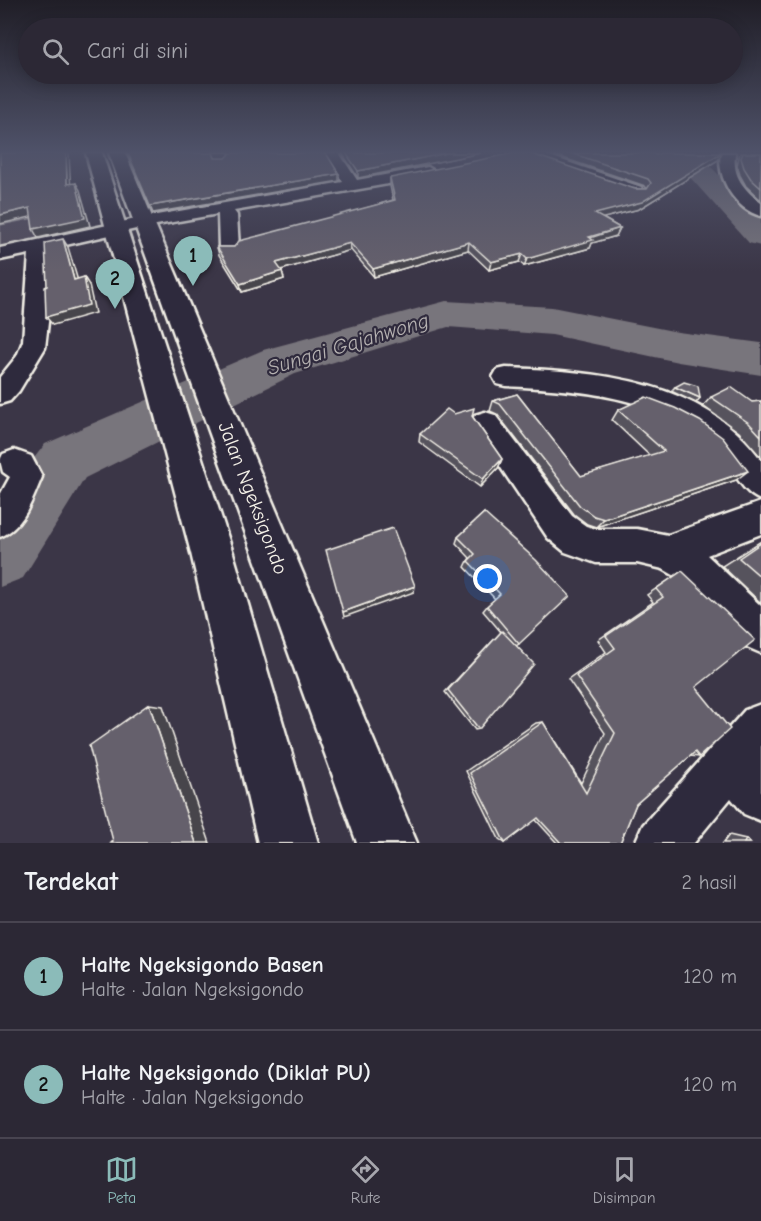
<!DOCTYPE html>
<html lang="id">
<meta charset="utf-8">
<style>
body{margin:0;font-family:"Comic Neue",sans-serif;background:#383441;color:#f1f3f6}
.you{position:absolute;left:488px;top:579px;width:21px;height:21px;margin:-15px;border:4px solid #fff;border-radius:50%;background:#1a73e8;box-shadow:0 0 0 9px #1a73e833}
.badge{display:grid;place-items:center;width:39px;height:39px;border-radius:50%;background:#8bbbb9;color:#111;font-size:20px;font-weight:700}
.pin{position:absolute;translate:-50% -50px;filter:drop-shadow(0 2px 3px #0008)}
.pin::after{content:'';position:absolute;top:32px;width:21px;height:18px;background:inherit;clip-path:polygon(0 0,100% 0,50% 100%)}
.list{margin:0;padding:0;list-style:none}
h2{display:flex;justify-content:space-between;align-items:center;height:78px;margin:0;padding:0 24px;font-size:26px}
h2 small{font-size:20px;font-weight:400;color:#a6a6ad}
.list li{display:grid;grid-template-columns:39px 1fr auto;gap:18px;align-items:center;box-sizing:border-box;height:108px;padding:0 24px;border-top:2px solid #484450}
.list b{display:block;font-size:22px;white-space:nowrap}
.list p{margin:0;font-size:20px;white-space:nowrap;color:#a6a6ad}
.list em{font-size:20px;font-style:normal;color:#a6a6ad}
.icon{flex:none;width:33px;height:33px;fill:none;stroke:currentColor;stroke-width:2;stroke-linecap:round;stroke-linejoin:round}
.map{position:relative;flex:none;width:761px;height:843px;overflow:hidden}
.search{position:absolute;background:#2c2835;box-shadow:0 3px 15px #0003;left:18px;right:18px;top:18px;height:66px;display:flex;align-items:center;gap:15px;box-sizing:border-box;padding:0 21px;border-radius:33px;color:#a6a6ad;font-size:22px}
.sheet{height:294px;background:#2c2835}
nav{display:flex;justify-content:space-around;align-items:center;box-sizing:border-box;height:84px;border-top:2px solid #484450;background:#2c2835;font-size:16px;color:#a6a6ad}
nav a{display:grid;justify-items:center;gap:3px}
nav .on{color:#8bbbb9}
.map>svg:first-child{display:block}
</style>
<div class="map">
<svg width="761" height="843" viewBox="0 0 761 843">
<rect width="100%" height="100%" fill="#3b3647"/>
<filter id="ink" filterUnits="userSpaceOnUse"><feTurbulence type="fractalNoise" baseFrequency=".0167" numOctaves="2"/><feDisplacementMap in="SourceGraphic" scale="12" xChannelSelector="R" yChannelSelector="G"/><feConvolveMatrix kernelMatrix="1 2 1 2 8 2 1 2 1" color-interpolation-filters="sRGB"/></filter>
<g filter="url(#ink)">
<path fill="#534e5c" stroke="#a4a0a2" stroke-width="1.5" d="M58 213 63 237 0 251V225Z"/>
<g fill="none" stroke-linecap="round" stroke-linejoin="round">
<g fill="#78747b" fill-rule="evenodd">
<path d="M689 153H715L711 167 761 217V246L749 243 687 174 683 168Z"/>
<path d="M446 301 552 307 678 332 761 343V375L678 362 552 335 448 327 295 374 85 478 23 578 0 587V502L45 444 263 350Z"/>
</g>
<defs>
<g id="minor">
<path d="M214 153H228L230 160 228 163H218Z"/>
<path d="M325 153H339L357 180 428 167 436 172 428 177 234 211 237 215 239 248 236 252H222L219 248 218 214 145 227 48 249 49 314 45 348 19 391 10 401 0 404V377L17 356 23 341 29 254 0 260V248L145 217 343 182Z"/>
<path d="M519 153H541L641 187 643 190 635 195 629 193Z"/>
<path d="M721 153H735C732 177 744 189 761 203V216C736 210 716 178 721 153Z"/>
<path d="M506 368C596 371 704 380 761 460V500C739 492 731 462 714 446 656 395 580 390 506 386L497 384 493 377 497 370Z"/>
<path d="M485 412 495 415 572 516 586 526 596 529H637L668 535 761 502V534L707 555 761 606V653L747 647 677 577 663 569 637 563H596L565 552 548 538 471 423 475 415Z"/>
<path d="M14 450 31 456 42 477C32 500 24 527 0 537V495L10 477 3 472 0 460 3 454Z"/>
<path d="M761 704V821L744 814 731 798 694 843H635L643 825 745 710Z"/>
</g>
<g id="major">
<path d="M86 153H102L233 553 318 843H258L191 553Z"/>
<path d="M109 153H125L417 843H357Z"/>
</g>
</defs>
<use href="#minor" stroke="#f4f1e8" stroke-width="5"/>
<use href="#major" stroke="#f4f1e8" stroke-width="5"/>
<use href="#minor" fill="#2f2a3d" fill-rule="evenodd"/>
<use href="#major" fill="#2f2a3d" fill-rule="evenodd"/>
</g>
<g fill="#57535d" stroke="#f4f1e8" stroke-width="1.5">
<path d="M342 153H481L358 178Z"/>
<path d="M549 153H652L656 155 718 160 639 209 603 218 620 228 616 236 592 243 590 248 524 266 519 262 489 270 468 250 374 277 351 250 281 270 284 279 242 292 219 255 217 247H234L393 200 390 186V178L647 189 645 186Z"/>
<path d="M740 153H761V200L746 186 740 175 737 165Z"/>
<path d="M675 387 700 398 696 403 671 391Z"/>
<path d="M517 394 581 476 650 456 612 420 618 410 736 480 596 527 587 524 574 514 497 414 490 411 493 401Z"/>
<path d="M711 397 752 402 761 401V457L739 432 703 406Z"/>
<path d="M454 414 472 416 502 459 498 468 480 487 419 442 420 434Z"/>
<path d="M484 513 519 644 516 646 479 729 475 730 445 692 501 632 483 611 487 606 495 599 465 567 468 561 470 558 456 543 458 537Z"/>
<path d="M761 541V603L722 566Z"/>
<path d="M682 571 696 687 699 757 690 756 636 804 620 843H557L535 819 505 843 499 839 466 771 536 723 543 722 581 783 605 733 568 679 606 652 598 640 653 602 647 595Z"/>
<path d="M729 835 746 839 750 843H723Z"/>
</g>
<g fill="#47444c" stroke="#f4f1e8" stroke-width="1.5">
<path d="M66 153H69L71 192 67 184Z"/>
<path d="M447 153H481L358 178V171Z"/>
<path d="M722 153 718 160 639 209 592 221 595 214Z"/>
<path d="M339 174V181L153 213 150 206Z"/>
<path d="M76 183 80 190 90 226 38 238 33 229Z"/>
<path d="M30 208 35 216 0 224V215Z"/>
<path d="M620 228 616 236 592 243 590 248 524 266 527 259Z"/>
<path d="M63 239 68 247 80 288 74 280Z"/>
<path d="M469 242 468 250 374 277 373 269Z"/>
<path d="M350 243 351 250 277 271 276 263Z"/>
<path d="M522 254 519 262 489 270 491 262Z"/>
<path d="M282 271 284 279 242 292 240 284Z"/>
<path d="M84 277 89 285 95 313 53 325 46 317Z"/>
<path d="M502 459 498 468 480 487 483 479Z"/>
<path d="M748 471 736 480 596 527 604 519Z"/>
<path d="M415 586 414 592 344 617 343 612Z"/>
<path d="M149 704 163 706 210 843H196Z"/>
</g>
<g fill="#65616c" stroke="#f4f1e8" stroke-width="1.5">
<path d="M0 153H66L67 184 76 183 85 218 33 229 30 208 0 215Z"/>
<path d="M128 153H213L215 158H226L230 154V153H326L339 174 150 206Z"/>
<path d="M346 153H447L358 171Z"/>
<path d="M514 153H529L635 189H647L651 183 648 179 571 153H652L656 155 660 153H721L642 202 595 214 620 228 589 237 593 240 527 259 522 254 491 262 469 242 373 269 350 243 276 263 282 271 240 284 217 247H234L239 241 395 200 390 178Z"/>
<path d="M743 153H761V188L751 179 744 168 741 158Z"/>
<path d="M63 239 74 280 84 277 89 305 46 317 45 287 47 286 45 243Z"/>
<path d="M684 382 698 386 700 398 675 387Z"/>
<path d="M731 387 752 402 761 401V436L749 423 711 397Z"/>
<path d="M517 394 581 476 664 451 618 410 646 397 675 408 700 421 723 438 748 471 604 519 594 516 580 506 500 404 493 401Z"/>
<path d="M474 408 472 416 502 459 483 479 420 434 447 409 454 414Z"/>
<path d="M484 513 536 560 570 596 519 644 487 606 500 594 468 561 475 554 458 537Z"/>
<path d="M393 528 415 586 343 612 326 550Z"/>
<path d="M761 543V577L739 558Z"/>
<path d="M682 571 755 640 696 687 730 729 699 757 695 752 636 804 620 843H561L538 818 505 843 470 773 543 722 586 793 615 733 576 676 615 648 606 636 663 597 656 589Z"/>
<path d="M502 631 534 664 479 729 448 690Z"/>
<path d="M149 704 196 843H111L113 841 89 746Z"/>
<path d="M746 839 750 843H744Z"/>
</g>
</g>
<linearGradient id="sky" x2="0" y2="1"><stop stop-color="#201e27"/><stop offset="0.56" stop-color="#4f5269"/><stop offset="1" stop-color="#4f5269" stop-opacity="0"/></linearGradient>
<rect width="761" height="271" fill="url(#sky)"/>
<g text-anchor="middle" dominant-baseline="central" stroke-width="4.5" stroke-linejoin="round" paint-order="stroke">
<g font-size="20" fill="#f4f1e8" stroke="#2f2a3d">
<text transform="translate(253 498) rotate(69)">Jalan Ngeksigondo</text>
</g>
<g font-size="21" font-style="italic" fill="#b6b2b2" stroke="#2f2a3d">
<text transform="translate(348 344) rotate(-17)">Sungai Gajahwong</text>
</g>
</g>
</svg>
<div class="you"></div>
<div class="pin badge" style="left:193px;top:286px">1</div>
<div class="pin badge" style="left:115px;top:309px">2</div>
<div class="search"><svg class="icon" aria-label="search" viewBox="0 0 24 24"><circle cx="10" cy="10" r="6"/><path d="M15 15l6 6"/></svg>Cari di sini</div>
</div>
<section class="sheet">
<h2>Terdekat<small>2 hasil</small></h2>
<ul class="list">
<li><span class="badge">1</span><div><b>Halte Ngeksigondo Basen</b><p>Halte · Jalan Ngeksigondo</p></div><em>120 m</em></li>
<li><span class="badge">2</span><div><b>Halte Ngeksigondo (Diklat PU)</b><p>Halte · Jalan Ngeksigondo</p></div><em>120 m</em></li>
</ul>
</section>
<nav>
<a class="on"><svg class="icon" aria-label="map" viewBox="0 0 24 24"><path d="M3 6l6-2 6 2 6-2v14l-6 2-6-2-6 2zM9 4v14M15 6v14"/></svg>Peta</a>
<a><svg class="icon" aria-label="directions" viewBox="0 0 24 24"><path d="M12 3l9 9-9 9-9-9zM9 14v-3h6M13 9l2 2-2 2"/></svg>Rute</a>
<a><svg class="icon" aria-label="saved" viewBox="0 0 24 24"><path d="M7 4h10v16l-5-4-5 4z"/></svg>Disimpan</a>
</nav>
